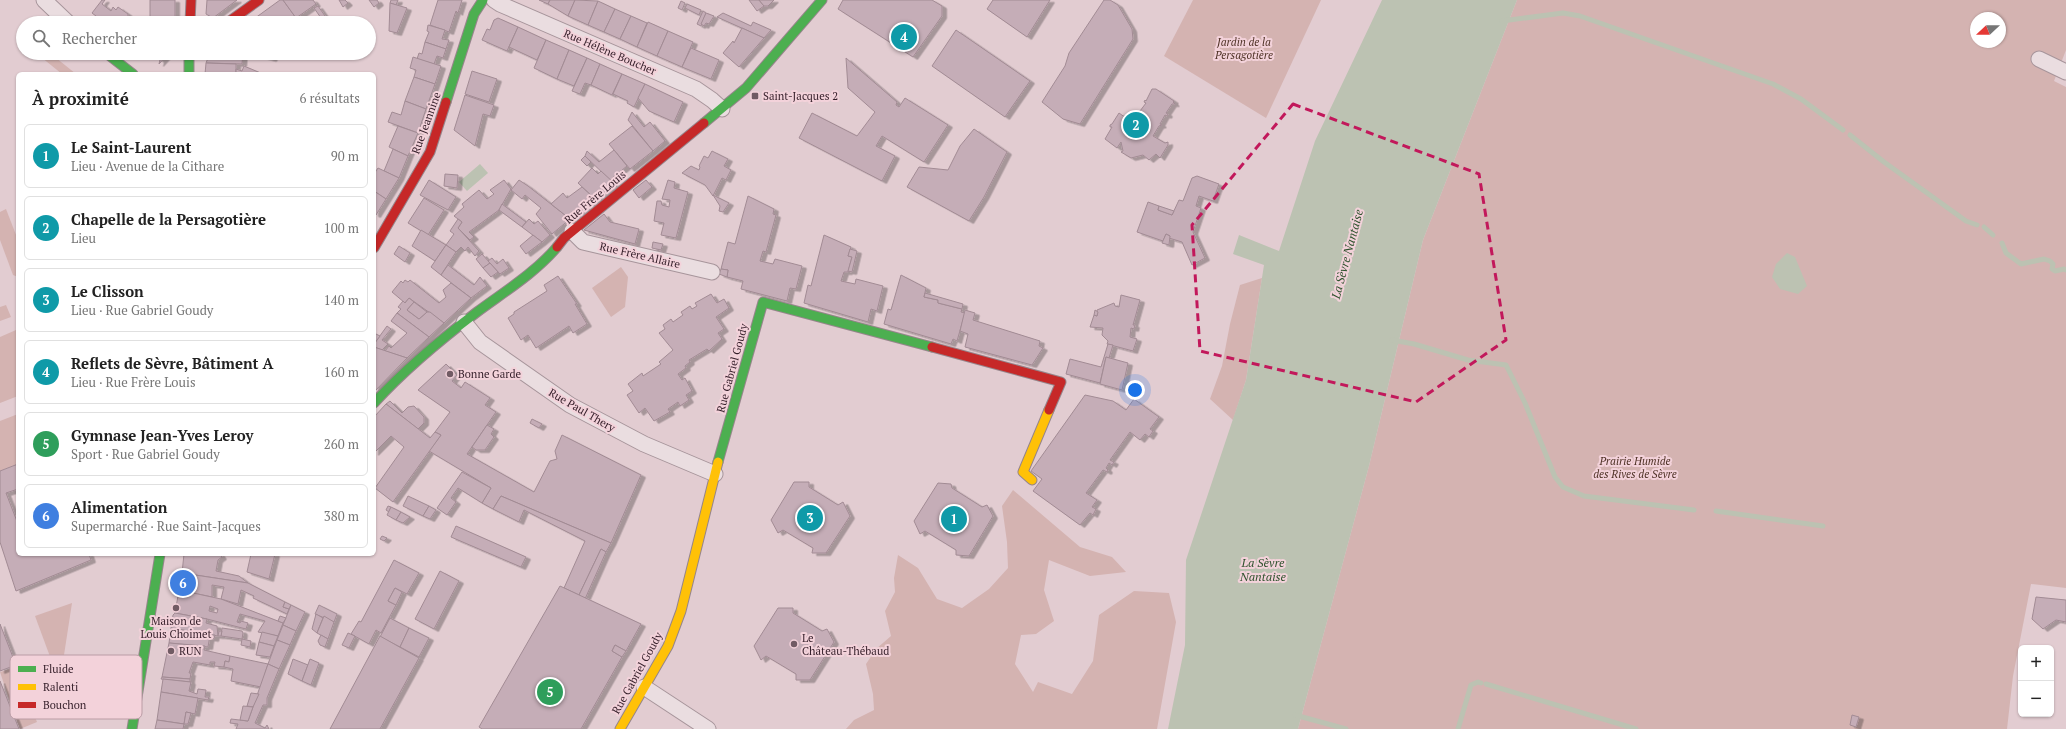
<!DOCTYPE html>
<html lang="fr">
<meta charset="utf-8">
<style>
body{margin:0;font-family:"PT Serif",serif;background:#f6f6f6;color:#222}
.controls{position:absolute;right:12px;bottom:12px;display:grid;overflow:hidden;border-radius:6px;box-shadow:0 1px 3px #0004}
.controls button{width:36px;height:36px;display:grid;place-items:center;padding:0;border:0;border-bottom:1px solid #e0e0e0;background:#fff;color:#222;font:20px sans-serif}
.compass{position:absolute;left:1970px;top:12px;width:36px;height:36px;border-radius:50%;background:#fff;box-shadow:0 1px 3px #0004;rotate:248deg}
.you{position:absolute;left:1135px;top:390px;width:14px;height:14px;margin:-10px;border:3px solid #fff;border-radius:50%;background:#1a73e8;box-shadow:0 0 0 6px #1a73e833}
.badge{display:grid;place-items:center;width:26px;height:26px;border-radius:50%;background:#db2777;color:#fff;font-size:13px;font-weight:700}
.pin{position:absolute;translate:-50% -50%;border:2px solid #fff;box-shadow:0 1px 4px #0006}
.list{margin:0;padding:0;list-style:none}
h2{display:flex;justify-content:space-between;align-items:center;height:52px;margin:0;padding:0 16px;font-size:17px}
h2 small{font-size:13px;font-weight:400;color:#767676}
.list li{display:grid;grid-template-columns:26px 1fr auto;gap:12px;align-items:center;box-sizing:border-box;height:64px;margin:0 8px 8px;padding:0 8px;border:1px solid #e0e0e0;border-radius:6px}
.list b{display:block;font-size:15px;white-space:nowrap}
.list p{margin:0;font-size:13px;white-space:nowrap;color:#767676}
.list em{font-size:13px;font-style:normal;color:#767676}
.icon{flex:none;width:22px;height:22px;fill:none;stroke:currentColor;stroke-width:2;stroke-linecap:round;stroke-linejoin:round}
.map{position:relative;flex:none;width:2066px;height:729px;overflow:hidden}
.search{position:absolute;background:#fff;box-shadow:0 1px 3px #0004;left:16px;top:16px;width:360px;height:44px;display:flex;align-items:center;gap:10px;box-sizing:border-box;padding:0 14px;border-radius:22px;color:#767676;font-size:15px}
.panel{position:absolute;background:#fff;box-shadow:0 1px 3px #0004;left:16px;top:72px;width:360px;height:484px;border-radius:6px}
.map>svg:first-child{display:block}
</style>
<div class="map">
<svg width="2066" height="729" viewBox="0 0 2066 729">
<defs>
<filter id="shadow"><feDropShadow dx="4.5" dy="2.5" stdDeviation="0" flood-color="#0004"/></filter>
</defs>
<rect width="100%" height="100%" fill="#e2ccd1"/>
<g fill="#d4b3b1" fill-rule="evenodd">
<path d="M1193 0H1321L1266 118 1164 56Z"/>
<path d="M1517 0H2066V50L2054 81 2066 87V588L2031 584 2013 676 2007 729H1298L1369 466 1423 240ZM1976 18H2000V42H1976Z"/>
<path d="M36 53H50L76 74H62Z"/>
<path d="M6 209 18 240V277L13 275 0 240V212Z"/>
<path d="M621 267 628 277 625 307 611 317 592 288Z"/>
<path d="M1262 278 1246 380 1233 420 1210 399 1222 366 1230 324 1240 285Z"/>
<path d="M6 305 11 317 0 321V307Z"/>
<path d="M16 330 18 335V396L0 403V337Z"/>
<path d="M18 414V464L0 471V421Z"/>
<path d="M1013 490 1080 547 1112 557 1126 572 1090 576 1049 560 1044 590 1054 621 1036 634 1021 635 1015 664 1033 692 1038 682 1072 694 1093 661 1099 615 1134 591 1169 593 1176 622 1157 729H846L854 720 874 710 873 694 866 664 876 649 891 636 885 611 895 592 894 578 898 555 918 568 937 599 962 608 989 589 1008 568 1007 542 1002 506Z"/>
<path d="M72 603 60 681H59L35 616Z"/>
<path d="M10 669 12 673 17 671 27 696 10 702 0 672Z"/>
<path d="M29 702 37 722 20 729 12 709Z"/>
</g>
<g fill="#bcc2b2">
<path d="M1382 0H1517L1423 240 1369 466 1298 729H1168L1185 645 1186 560 1246 380 1264 265 1233 254 1239 235 1279 251 1315 141Z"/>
<path d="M480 164 488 173 467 191 459 182Z"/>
<path d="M1787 253 1795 257 1807 286 1798 294 1780 289 1772 277 1776 264Z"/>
</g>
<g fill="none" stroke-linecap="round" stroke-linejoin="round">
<g stroke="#bcc2b2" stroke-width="5">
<path d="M1502 21 1563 13 1580 16 1773 84 1801 99 1843 130"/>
<path d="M1850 135 1884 162 1966 221 1977 225"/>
<path d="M1984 227 1993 235"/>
<path d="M2002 243 2006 253 2021 264 2044 259 2050 261 2053 264 2052 269 2055 271 2064 269 2066 270"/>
<path d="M1392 340 1414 344 1468 360 1506 365 1525 403 1555 477 1563 487 1584 496 1694 510"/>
<path d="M1716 511 1823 526"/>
<path d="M1486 684 1636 729"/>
<path d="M1295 715 1346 729"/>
<path d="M1458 729 1471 685 1478 682 1481 683"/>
</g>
</g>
<g fill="#c5adb7" stroke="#a28b94" fill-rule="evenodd" filter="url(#shadow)">
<path d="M102 0H105L102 4 111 11 113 7 116 10 118 7 128 14V18L124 23H105L92 13Z"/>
<path d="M150 0H175V23H138V18H150Z"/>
<path d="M207 0H237L213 18 206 14Z"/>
<path d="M280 0H283L296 18 290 23H253L251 21Z"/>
<path d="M283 0H313L316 4 296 18Z"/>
<path d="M339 0H345L348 3 343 7Z"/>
<path d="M369 0H377L379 3 374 7Z"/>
<path d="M391 0H398L396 5 390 3Z"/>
<path d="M438 0H462L458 13 456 11 449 32 430 25Z"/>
<path d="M539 0H550L548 4Z"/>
<path d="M550 0H575L568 16 548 4Z"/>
<path d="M575 0 598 1 588 25 568 16Z"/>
<path d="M749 0H759L764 6 757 11Z"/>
<path d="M759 0H774L768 6H764Z"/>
<path d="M843 0H932L942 6V16L913 57 838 9Z"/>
<path d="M993 0H1050L1027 37 987 9Z"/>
<path d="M1104 0H1110L1118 5 1132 29 1133 39 1080 124 1063 119 1042 102 1065 66 1069 53Z"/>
<path d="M598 1 615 9 604 32 588 25Z"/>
<path d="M681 1 685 3 682 10 678 8Z"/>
<path d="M390 3 407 8 397 33 389 31Z"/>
<path d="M687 4 701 10 699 15 685 8Z"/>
<path d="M318 6 330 23H321L318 20 321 18 314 8Z"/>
<path d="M615 9 631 16 620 39 604 32Z"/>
<path d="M703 11 706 13 701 26 697 24Z"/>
<path d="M706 13 714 16 709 24 706 23 704 26 701 24Z"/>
<path d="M723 13 751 26 753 22 771 30 764 38 717 17Z"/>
<path d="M631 16 647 23 637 47 620 39Z"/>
<path d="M498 18 518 27 507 51 482 40 487 29 490 30 494 20Z"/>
<path d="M648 22 668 31 657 56 637 47Z"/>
<path d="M428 25 445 30 442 39 449 40 446 49 425 42 429 32 427 31Z"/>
<path d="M518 27 546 40 537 60 509 47Z"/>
<path d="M742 28 764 38 739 67 723 53 733 41 734 43Z"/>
<path d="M956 30 1030 81 1005 117 932 66Z"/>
<path d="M668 31 693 42 682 67 657 56Z"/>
<path d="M546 40 569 50 557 79 534 68Z"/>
<path d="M425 42 446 49 443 58 437 56 434 64 417 59 419 53 422 54Z"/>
<path d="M691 48 719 60 711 79 682 67Z"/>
<path d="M569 50 587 58 574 86 557 79Z"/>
<path d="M150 53H169L159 64 160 60 151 54 149 57 148 56Z"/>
<path d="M210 53H243L242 64 206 63Z"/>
<path d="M250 53H275L272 59Z"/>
<path d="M413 57 441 66 435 84 414 77 416 70 410 68Z"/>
<path d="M587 58 600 64 591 85 585 83 580 94 572 91Z"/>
<path d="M846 58 897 102 896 105 899 107 905 98 948 125 924 162 882 136 876 146 895 156 882 181 799 138 812 113 857 136 875 112 848 88Z"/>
<path d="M206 63 236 64V74H205Z"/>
<path d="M600 64 622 74 612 95 591 85Z"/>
<path d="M244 66 263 74 236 73V69L242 71Z"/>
<path d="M472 71 497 79 489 102 465 94Z"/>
<path d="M622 74 645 84 634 107 627 103 628 101 613 94Z"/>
<path d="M414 77 435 84 426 109 405 101Z"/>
<path d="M645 84 683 102 674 122 649 111 638 98Z"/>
<path d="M1152 89H1156L1174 101 1173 102 1175 104H1172L1166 113 1168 114 1167 116 1165 115 1160 124 1162 125 1159 126 1153 136 1165 143 1168 142V145L1160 158 1156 154 1149 160 1143 155 1131 158 1121 152 1123 151 1121 142 1117 148 1105 139 1112 127H1110V125L1112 124 1119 113 1133 123 1139 114 1137 112 1140 111 1146 103 1144 102 1145 100 1146 101Z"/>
<path d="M465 95 494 105 490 116 483 114 475 146 454 130Z"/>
<path d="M405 101 426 109 418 133 388 122 392 112 401 115Z"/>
<path d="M632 112 644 127 650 122 665 141 653 151 628 120Z"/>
<path d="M398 126 418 133 408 156 389 147Z"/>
<path d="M632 126 653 151 630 169 609 144Z"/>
<path d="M974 129 1007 152 984 197 969 221 907 187 919 167 948 170 960 146Z"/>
<path d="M393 149 408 156 399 178 384 171Z"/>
<path d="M614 150 627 166 610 180 585 156 587 151 599 162Z"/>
<path d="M712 151 728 159 724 166 731 170 726 180 722 178 713 196 705 185 682 173 691 166 699 170 700 167 699 166 704 156 708 158Z"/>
<path d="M585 156 591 162 587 166 581 160Z"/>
<path d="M378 168 399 178 386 199 374 191V174Z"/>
<path d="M592 168 598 174 601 171 614 183 595 199 578 183Z"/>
<path d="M445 174 458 175 457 188 444 186Z"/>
<path d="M1197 176 1219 184 1213 201 1199 196 1196 206 1201 208 1193 232 1205 258 1192 265 1182 242 1169 238 1170 236 1166 234 1163 241 1137 232 1148 202 1159 206 1158 210 1172 215 1179 200 1183 201 1192 178Z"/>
<path d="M429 180 456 197 448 210 420 195Z"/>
<path d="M504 180 511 189 499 210 469 232 474 237 470 240 458 228 462 222 454 216 464 207 462 204 479 190 487 199 494 194 490 190Z"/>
<path d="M519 180 528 186 570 219 552 234 536 214 541 208 525 195 522 199 511 190Z"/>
<path d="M646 180 652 187 639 198 633 190Z"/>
<path d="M668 180 675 182 674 188 688 192 676 238 661 235 664 223 654 221 657 201H661L662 205 669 207 670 200 662 199Z"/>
<path d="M582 187 595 199 570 219 551 204 563 193 567 198Z"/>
<path d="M374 191 386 199 376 215 374 214Z"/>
<path d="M713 195 729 203 723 212 719 211 720 206Z"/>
<path d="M748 196 774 209 773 214 776 215 766 252 763 251 760 261 773 264 775 259 802 266 796 289 790 288 787 301 741 289 743 281 727 277 728 270 721 269 728 242 735 244Z"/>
<path d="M424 198 444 210 428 235 408 223Z"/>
<path d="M502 204 526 222 522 227 499 210Z"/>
<path d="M1159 206 1174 211 1172 215 1158 210Z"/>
<path d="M604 214 610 222 639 229 635 244 584 230Z"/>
<path d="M458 219 462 222 458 228 479 251 475 256 468 247 465 251 461 247 456 252 446 245 454 234 450 231Z"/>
<path d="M529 219 534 224 538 221 550 235 542 242 522 227Z"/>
<path d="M421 230 446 245 435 261 412 246Z"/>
<path d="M1166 234 1170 236 1169 245 1162 243Z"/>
<path d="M533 235 542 242 526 254 520 246Z"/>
<path d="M824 235 851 247 848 256 852 257 848 272H844L841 281 855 284 856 279 883 286 877 311 871 309 868 322 804 303 808 285 811 286Z"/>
<path d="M653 242 663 244 661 250 652 248Z"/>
<path d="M446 245 456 252 441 275 431 267Z"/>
<path d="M399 246 410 253 405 262 394 254Z"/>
<path d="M850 249 857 251 852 272 848 271 852 257 848 256Z"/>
<path d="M482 254 490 263 483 268 476 259Z"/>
<path d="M492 258 497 264 503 259 509 268 500 274 488 261Z"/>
<path d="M490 263 498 272 491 277 483 268Z"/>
<path d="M448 265 474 285 480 277 487 286 471 298 441 275Z"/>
<path d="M721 269 728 270 727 277 719 274Z"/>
<path d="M901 275 926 288 924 297 938 300V303L962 309 961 312 965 313 957 341 953 339 951 344 884 324 888 309 891 310Z"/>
<path d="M558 276 577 304H575L587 324 573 333 569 326 536 348 528 335 521 340 508 318 514 314V312L547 291 544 285Z"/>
<path d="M405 280 408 282 410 280 439 303 446 297 443 290 451 283 471 298 444 323 409 298 405 303 392 292 401 281 403 283Z"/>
<path d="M925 293 963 304 962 309 938 303V300L924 297Z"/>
<path d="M711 294 717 303 724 299 729 308 716 317 724 329 718 333 722 339 709 351 707 349 689 360 690 362 685 366 686 368 678 374 682 380 685 378 692 391 686 395 689 400 680 406 678 402 668 409 670 412 654 421 645 408 639 413 627 395 633 391 628 384 642 373 643 376 661 364 659 362 673 350 659 333 665 329 663 325 671 319 673 322 683 315 681 312 690 306 692 309 697 306 695 303Z"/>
<path d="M1121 295 1140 300 1133 325H1135L1134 329 1131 328 1130 337 1137 339 1133 351 1107 344 1108 341 1102 335 1103 328 1090 327 1094 315 1097 316V310L1114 303 1115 306 1119 307Z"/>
<path d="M409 298 414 302 407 310 419 319 427 312H430L444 323 429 337 397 313 401 309 398 307 403 301 405 303Z"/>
<path d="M414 302 427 312 419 319 407 310Z"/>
<path d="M965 310 975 313 973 320 1040 341 1039 346 1043 348 1032 365 965 347 968 334 960 331Z"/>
<path d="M1095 310 1098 312 1097 316 1094 315Z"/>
<path d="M397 313 429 337 407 358 385 351 389 346 391 348 407 333 391 321Z"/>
<path d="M387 326 391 329 382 340 388 344 382 350 374 347V344Z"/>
<path d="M374 333 380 336 374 344Z"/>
<path d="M1108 344 1113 345 1109 358 1106 357 1100 383 1066 374 1070 359 1101 367Z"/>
<path d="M374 347 407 358 374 392Z"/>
<path d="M1106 357 1128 363 1122 390 1100 384Z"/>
<path d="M446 364 457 375 452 381 461 388 465 382 490 398 485 405 496 412 467 454 534 492 550 461 557 459 555 451 562 435 641 475 611 543 501 496 493 509 482 503 491 488 429 451 441 435 435 432 450 412 418 390Z"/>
<path d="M1085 395 1113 401 1126 410 1134 399 1159 417 1150 429 1153 431 1149 437 1145 434 1140 440 1130 432 1110 460 1114 462 1112 465 1109 463 1106 468 1108 470 1107 472 1103 470 1086 493 1097 500 1092 507 1096 509 1093 515 1090 513 1080 525 1033 491 1042 479 1031 471Z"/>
<path d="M390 401 402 413 408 407 414 406 424 417V423L418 429 386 404Z"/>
<path d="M386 404 430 438 435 432 441 435 393 502 375 488 404 447 391 436 374 453V417Z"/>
<path d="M532 419 542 424 539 428 530 423Z"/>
<path d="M487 425 494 429 491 434 494 437 485 450H476L472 447Z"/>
<path d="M18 464V489L6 493 18 524V554H89L91 560 16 591 0 542V471Z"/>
<path d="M462 472 491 488 482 503 458 488 451 498 456 502 447 515 437 508Z"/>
<path d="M794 482H809V487L838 505 843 502 850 516 826 553H812L813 548 783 530 778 533 771 520Z"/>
<path d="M938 483 951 484 952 488 982 507 987 505 993 516 969 556 956 555V550L925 531 920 534 914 521Z"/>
<path d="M408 496 429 506 423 516 403 506Z"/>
<path d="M501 496 611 543 606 552 601 549 579 595 564 588 585 541 524 510 519 522 493 509Z"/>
<path d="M388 506 391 507 389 512 386 510Z"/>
<path d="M429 506 436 510 430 519 423 516Z"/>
<path d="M391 507 401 512 396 520 387 515Z"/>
<path d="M401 512 410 517 403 523 396 520Z"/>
<path d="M456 526 526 557 521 567 451 537Z"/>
<path d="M382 536 387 538 384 541 380 539Z"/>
<path d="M601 549 606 552 585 599 579 595Z"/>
<path d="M184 554H220L222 557 218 560 216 571 239 576 248 583 182 573Z"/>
<path d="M251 554H275L269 579 247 572Z"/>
<path d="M394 560 419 573 407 594 395 588 388 601 396 605 381 633 376 630 369 644 351 634 359 621 361 622Z"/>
<path d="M440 571 459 581 434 629 415 619Z"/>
<path d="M182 573 248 583 285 602 283 607 289 609 287 614 253 598 254 596 241 590 238 604 221 599 224 587 212 585V597L179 590Z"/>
<path d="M560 586 641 624 626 651 615 645 612 651 622 657 581 729H482L479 727Z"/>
<path d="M395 588 402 592 396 605 388 601Z"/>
<path d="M179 590 221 599 283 623 278 636 258 632 265 621 240 614 237 622 240 623 241 621 248 623 246 629 207 619 175 613ZM210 606 218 609 217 613 209 611Z"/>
<path d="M2036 597 2066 600V622L2056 620 2043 629 2032 619Z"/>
<path d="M285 602 291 605 289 609 283 607Z"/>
<path d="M291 605 305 612 296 631 283 625Z"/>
<path d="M319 605 337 614 334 622 315 614Z"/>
<path d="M778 608H793V613L822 631 827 629 834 642 810 680H796V674L766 656 761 660 754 646Z"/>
<path d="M175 613 207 619 206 623 217 626 218 636 171 628 173 615Z"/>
<path d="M316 614 323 618 317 633 312 629Z"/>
<path d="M280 616 286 618 283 623 278 621Z"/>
<path d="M324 616 334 622 328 639 317 633Z"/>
<path d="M390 618 409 628 400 647 380 637Z"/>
<path d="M0 624 16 665 0 671Z"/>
<path d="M283 625 296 631 290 645 277 640Z"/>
<path d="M171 628 210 635 208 647 169 643Z"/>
<path d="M222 628 242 631 243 633 242 639 221 636Z"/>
<path d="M409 628 429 638 419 657 400 647Z"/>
<path d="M219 631H222L221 636H218Z"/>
<path d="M262 632 278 636 274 646 259 642Z"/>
<path d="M348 633 355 636 349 648 342 645Z"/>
<path d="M210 635H215L214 639 209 638Z"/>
<path d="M321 635 328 639 325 647 320 645 318 641Z"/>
<path d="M380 636 419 658 380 729H330Z"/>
<path d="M242 639 251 641 250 647 241 645Z"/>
<path d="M277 640 290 645 279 669 268 664Z"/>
<path d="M259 642 274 646 270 657 256 655Z"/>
<path d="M169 643 205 646 204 650 230 656 229 662 225 661 224 667 214 666 215 662H210V665L193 662 189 673H191L190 679 162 677Z"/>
<path d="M615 645 626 651 622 657 612 651Z"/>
<path d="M230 656 268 664 261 687 231 681 233 669 224 667 225 661 229 662Z"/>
<path d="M293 659 308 665 302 681 288 674Z"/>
<path d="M310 659 319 663 311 685 302 681Z"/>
<path d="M268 664 279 669 267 698V705H263L255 723 265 728 267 725 269 729H236L238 724 230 723 231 719 248 721Z"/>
<path d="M162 677 190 679V682L161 679Z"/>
<path d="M163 679 191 682 189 691 197 694 198 689 206 690 205 697H209L208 700 161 692Z"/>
<path d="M0 681 19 729H0Z"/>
<path d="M161 692 198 698 195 714 186 712 184 724 157 720Z"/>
<path d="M251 693 259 694 253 707 247 706Z"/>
<path d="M243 706 253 707 248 721 240 720Z"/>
<path d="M186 712 191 713 188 724H184Z"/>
<path d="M1852 715 1859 717 1856 727 1850 725Z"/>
<path d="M157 720 184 724 183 729H155Z"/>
</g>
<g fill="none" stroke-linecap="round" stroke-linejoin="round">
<defs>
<g id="street">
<path d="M44 0 68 23"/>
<path d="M494 0 500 4 696 89 712 100 722 109"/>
<path d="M2039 59 2066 72"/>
<path d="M572 231 583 242 712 272"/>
<path d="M464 322 480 342 570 405 644 444 715 474"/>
<path d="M644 687 708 729"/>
</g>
<g id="fast">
<path d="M106 53 133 74"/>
<path d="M189 53V74"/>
<path d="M446 102 474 14 483 0"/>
<path d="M704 123 746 88 822 0"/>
<path d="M374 403C405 369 440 340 477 312 504 292 535 273 557 247"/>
<path d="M718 462 763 302 932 347"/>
<path d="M132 729 160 554"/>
</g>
<g id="slow">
<path d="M1032 480 1023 472 1049 410"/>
<path d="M620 729 668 646 681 611 718 462"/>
</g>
<g id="jam">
<path d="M190 23 191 0"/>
<path d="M227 23 259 0"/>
<path d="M557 247 564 238 704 123"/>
<path d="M374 248 430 152 446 102"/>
<path d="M932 347 1061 382 1049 410"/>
</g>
</defs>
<use href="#street" stroke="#a7959b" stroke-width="17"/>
<use href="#fast" stroke="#96858b" stroke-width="11"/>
<use href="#slow" stroke="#96858b" stroke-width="11"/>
<use href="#jam" stroke="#96858b" stroke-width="11"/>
<use href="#street" stroke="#eadde0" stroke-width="15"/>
<use href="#fast" stroke="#4caf50" stroke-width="9"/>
<use href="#slow" stroke="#ffc107" stroke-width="9"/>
<use href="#jam" stroke="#c62828" stroke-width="9"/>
</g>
<path fill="none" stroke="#c2185b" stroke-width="3" stroke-dasharray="8 5" stroke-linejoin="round" d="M1293 104 1479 174 1506 340 1416 402 1200 351 1192 225Z"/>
<g fill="#715b64" stroke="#f3d2da" stroke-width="1.5">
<rect x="751" y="92" width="8" height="8" rx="2"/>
<circle cx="450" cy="374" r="4"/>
<circle cx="176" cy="608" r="4"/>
<circle cx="794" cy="644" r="4"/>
<circle cx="171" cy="651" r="4"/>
</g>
<g text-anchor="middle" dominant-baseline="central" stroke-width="4" stroke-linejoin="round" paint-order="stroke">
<g font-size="11" font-style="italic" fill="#4f3226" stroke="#f3d2da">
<text x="1244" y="42">Jardin de la<tspan x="1244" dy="13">Persagotière</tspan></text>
<text x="1635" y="461">Prairie Humide<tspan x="1635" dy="13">des Rives de Sèvre</tspan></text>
</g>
<g font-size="11" fill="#341e29" stroke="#f3d2da">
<text transform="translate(610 52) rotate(23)">Rue Hélène Boucher</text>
<text transform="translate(426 123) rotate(-70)">Rue Jeannine</text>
<text transform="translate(595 197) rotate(-40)">Rue Frère Louis</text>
<text transform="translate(640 255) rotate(13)">Rue Frère Allaire</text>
<text transform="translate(732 368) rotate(-75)">Rue Gabriel Goudy</text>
<text transform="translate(582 410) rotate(30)">Rue Paul Thery</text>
<text transform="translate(637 673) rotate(-61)">Rue Gabriel Goudy</text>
</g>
<g font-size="11" fill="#341e29" stroke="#f3d2da" text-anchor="start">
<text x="763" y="96">Saint-Jacques 2</text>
<text x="458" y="374">Bonne Garde</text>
<text x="176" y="621" text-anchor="middle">Maison de<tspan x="176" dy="13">Louis Choimet</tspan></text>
<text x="802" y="638">Le<tspan x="802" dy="13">Château-Thébaud</tspan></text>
<text x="179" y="651">RUN</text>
</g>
<g font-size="12" font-style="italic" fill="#2f532e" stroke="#f3d2da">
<text transform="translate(1347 254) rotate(-75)">La Sèvre Nantaise</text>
<text x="1263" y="562">La Sèvre<tspan x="1263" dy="14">Nantaise</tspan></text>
</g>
</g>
<rect x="10" y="655" width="132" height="64" rx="6" fill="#f3d2da" stroke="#ba9ca5" stroke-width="1"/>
<rect x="18" y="666" width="18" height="6" fill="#4caf50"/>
<rect x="18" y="684" width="18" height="6" fill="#ffc107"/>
<rect x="18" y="702" width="18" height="6" fill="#c62828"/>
<g font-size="11" fill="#341e29">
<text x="43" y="673">Fluide</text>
<text x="43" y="691">Ralenti</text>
<text x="43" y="709">Bouchon</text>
</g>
</svg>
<div class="controls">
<button>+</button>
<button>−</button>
</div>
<svg class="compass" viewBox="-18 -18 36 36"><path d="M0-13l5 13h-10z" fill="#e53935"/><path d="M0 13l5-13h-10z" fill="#767676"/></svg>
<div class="you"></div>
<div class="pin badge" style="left:954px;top:519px;background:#0f9aa8">1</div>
<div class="pin badge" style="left:1136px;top:125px;background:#0f9aa8">2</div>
<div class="pin badge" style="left:810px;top:518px;background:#0f9aa8">3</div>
<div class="pin badge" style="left:904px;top:37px;background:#0f9aa8">4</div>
<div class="pin badge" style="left:550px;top:692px;background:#2e9e5b">5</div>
<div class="pin badge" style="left:183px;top:583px;background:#3f7fe0">6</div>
<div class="search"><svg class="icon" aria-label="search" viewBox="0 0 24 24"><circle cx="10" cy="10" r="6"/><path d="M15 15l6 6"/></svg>Rechercher</div>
<section class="panel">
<h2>À proximité<small>6 résultats</small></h2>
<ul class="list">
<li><span class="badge" style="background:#0f9aa8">1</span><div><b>Le Saint-Laurent</b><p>Lieu · Avenue de la Cithare</p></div><em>90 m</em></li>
<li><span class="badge" style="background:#0f9aa8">2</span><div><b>Chapelle de la Persagotière</b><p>Lieu</p></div><em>100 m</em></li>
<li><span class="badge" style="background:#0f9aa8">3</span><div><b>Le Clisson</b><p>Lieu · Rue Gabriel Goudy</p></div><em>140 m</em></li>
<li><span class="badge" style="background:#0f9aa8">4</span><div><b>Reflets de Sèvre, Bâtiment A</b><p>Lieu · Rue Frère Louis</p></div><em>160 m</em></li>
<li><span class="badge" style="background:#2e9e5b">5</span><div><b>Gymnase Jean-Yves Leroy</b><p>Sport · Rue Gabriel Goudy</p></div><em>260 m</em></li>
<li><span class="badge" style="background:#3f7fe0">6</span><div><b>Alimentation</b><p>Supermarché · Rue Saint-Jacques</p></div><em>380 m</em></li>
</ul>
</section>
</div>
